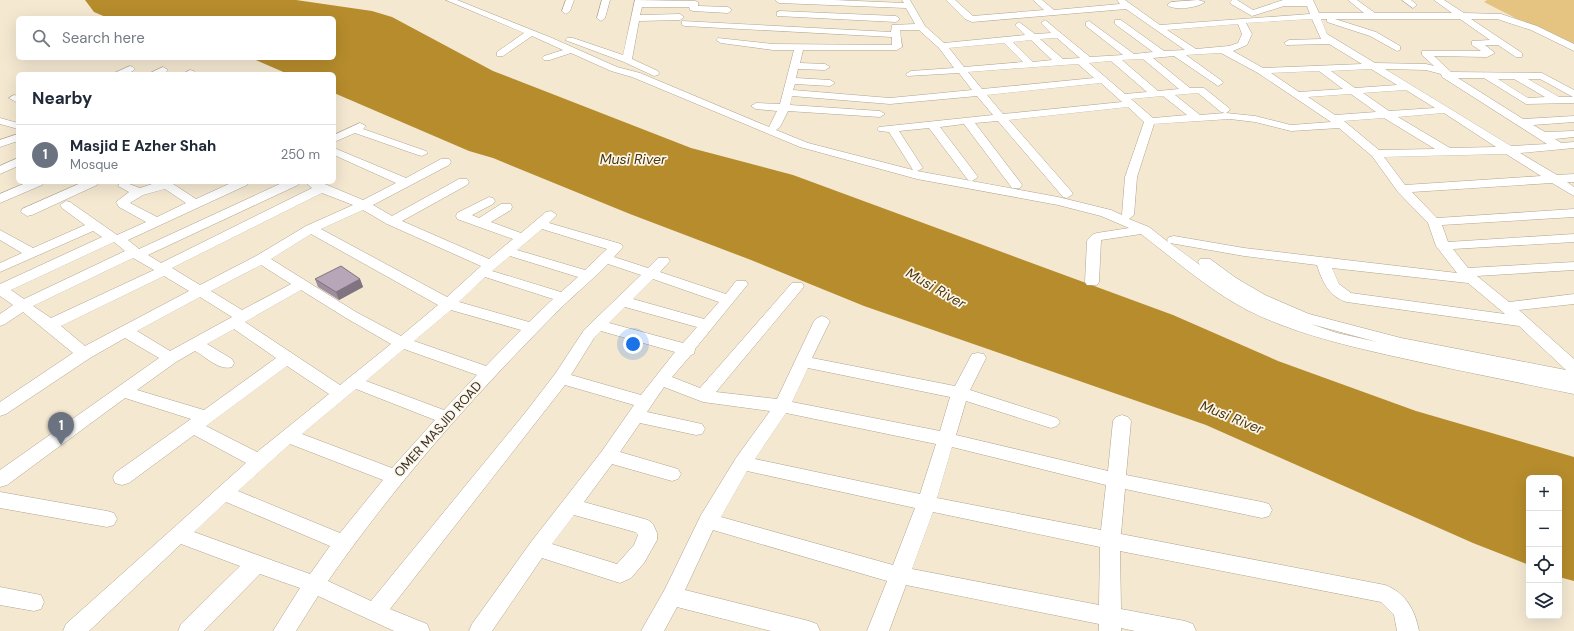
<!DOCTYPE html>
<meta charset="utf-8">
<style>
body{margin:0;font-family:"DM Sans",sans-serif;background:#f2f2f3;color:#1f2937}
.controls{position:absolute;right:12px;bottom:12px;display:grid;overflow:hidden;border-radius:6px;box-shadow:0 4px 16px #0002}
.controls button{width:36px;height:36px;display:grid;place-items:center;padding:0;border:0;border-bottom:1px solid #e0e1e3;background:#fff;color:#1f2937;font:20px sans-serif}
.you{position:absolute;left:633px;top:344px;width:14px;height:14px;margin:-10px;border:3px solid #fff;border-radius:50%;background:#1a73e8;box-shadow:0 0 0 6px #1a73e833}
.badge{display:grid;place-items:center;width:26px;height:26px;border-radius:50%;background:#9c3fa8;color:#fff;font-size:13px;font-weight:700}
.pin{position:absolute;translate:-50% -33px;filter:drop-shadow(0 1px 2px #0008)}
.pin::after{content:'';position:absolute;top:21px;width:14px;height:12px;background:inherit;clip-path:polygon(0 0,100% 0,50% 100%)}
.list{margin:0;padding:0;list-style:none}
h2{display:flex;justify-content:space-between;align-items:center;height:52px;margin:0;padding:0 16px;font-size:17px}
h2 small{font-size:13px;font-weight:400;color:#747a83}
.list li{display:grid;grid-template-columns:26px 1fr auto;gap:12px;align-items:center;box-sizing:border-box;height:60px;padding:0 16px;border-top:1px solid #e0e1e3}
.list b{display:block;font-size:15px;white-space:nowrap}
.list p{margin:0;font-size:13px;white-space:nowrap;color:#747a83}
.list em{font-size:13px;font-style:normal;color:#747a83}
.icon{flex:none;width:22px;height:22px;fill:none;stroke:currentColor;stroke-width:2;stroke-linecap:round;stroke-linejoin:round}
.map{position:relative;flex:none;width:1574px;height:631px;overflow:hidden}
.search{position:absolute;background:#fff;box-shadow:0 4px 16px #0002;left:16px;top:16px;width:320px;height:44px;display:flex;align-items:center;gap:10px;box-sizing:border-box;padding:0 14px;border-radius:6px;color:#747a83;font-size:15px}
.panel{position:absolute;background:#fff;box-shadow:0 4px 16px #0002;left:16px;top:72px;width:320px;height:112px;border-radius:6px}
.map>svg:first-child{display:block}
</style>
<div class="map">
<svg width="1574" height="631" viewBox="0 0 1574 631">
<rect width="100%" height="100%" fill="#f4e8d1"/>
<path fill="#e5c482" d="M1487 0H1574V48L1484 2Z"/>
<path fill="#b68c2c" d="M85 0H296L372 11 392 17 493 71 691 148 793 175 1173 315 1278 361 1416 411 1574 457V581L1559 577V478H1529V565L1473 543 1206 425 864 306 751 260 630 214 493 158 469 151 334 93V74H288L251 58H334V18H108L94 12Z"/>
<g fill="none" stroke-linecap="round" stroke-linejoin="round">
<defs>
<g id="minor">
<path d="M446 0H457L552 38 617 67 640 73 769 127 777 111 756 109 751 106 756 103 780 104 794 50H773L721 43 716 40 718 38 773 44 892 45V37L685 26 682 25V21L891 32 892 25 915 24 906 8 779 3 775 0H834L904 3 902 0H910L925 26 944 43 1025 35 1015 25 1019 22 1035 34 1051 33 1041 23 1045 20 1090 57 1123 55 1086 26V22L1089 21 1134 54 1153 52 1115 24V20H1121L1164 51 1185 50 1126 9 972 22 965 19 946 0H955L973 16 1044 10 1033 0H1042L1054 10 1120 4 1117 0H1125L1160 25 1310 14 1307 6H1284L1252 16 1231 4 1230 2 1232 0H1237L1253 10 1283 0H1313L1319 13H1364L1348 0H1357L1375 13H1452L1434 0H1444L1464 13 1501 14 1537 26 1574 44V51L1531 30 1497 19H1471L1522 53V57H1516L1498 45H1485L1495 53 1487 57 1434 56 1451 72 1542 73 1574 90V103L1526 104 1484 78H1458L1523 119 1574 116V122L1533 125 1545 132 1574 131V137L1555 139 1561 143 1574 142V148L1520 153 1557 175 1574 174V182H1567L1574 187V196L1552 183 1412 192 1437 218 1574 209V217L1442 225 1448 242 1574 234V242L1453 249 1468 268 1574 262V270L1477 276 1509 302 1574 294V304L1519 310 1574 359V394C1512 381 1450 369 1388 355 1340 344 1291 332 1247 310 1209 290 1175 260 1141 234L1101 240 1099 282 1097 285H1087L1085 282 1087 241C1090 237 1092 234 1097 233L1129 228 1101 216 1058 205 917 179 800 147 632 77 611 71 571 53 550 60H544L542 58 544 56 563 50 532 36 503 56H497V52L524 33ZM1312 19 1321 39 1289 40 1284 43 1286 45 1329 44 1362 64 1263 68 1233 51 1247 45 1252 34 1246 23ZM1321 19H1327V22L1370 36 1397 51 1400 50V46L1376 32 1335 19H1460L1490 40 1472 41V45L1481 51H1422V55L1434 66 1426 64 1375 63 1327 34ZM1238 24 1242 34 1238 43 1229 46 1196 49 1167 30ZM900 30H919L939 48 954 68 911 71 906 74 907 76 959 73 972 90 890 98 793 90 795 84 830 86 835 83 830 80 796 78 798 69 825 70 830 67 825 64 800 63 803 50H897L902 47ZM1057 38 1080 58 1063 59 1040 39ZM1031 40 1052 60 1033 62 1013 42ZM1004 43 1023 62 964 67 949 48ZM1221 53 1258 73 1331 122 1291 125 1255 116 1226 113 1230 110 1229 108 1204 88H1190L1153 58 1174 56 1218 86 1223 83 1222 81 1186 55ZM1143 59 1179 89 1158 91 1122 60ZM1111 61 1147 92 1125 94 1089 63ZM1078 64 1094 78 982 89 968 72ZM1371 69 1397 85 1355 88 1331 71ZM1385 69 1426 70 1441 74 1442 77 1547 144 1511 146ZM1319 71 1343 89 1299 92 1271 73ZM1498 79H1514L1545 97 1528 98ZM1528 79H1540L1573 97H1559ZM1101 83 1122 102 1003 114 987 95ZM1406 90 1435 108 1389 111 1363 93ZM1198 93 1221 112 1225 113 1200 115 1175 95ZM1351 94 1376 112 1335 115 1308 97ZM792 96 890 104 977 96 993 115 879 127 877 129 879 131 889 132 913 170 808 143 776 130 780 127 788 111 880 117 885 114 880 111 790 105ZM1163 96 1187 115 1153 118 1131 99ZM1128 107 1144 122 1125 177 1122 215 1111 210 1058 197 917 171 923 168 899 131 929 128 968 180 972 181 978 177 940 127 964 124 1012 188H1020L1022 185 1020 182 975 123 998 121 1063 197 1067 198 1073 194 1071 191 1009 120ZM1444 113 1496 147 1450 148 1398 117ZM1384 118 1435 149 1379 150 1344 121ZM1230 119 1255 122 1291 131 1339 128 1372 156 1398 192 1428 223 1436 246 1457 273 1244 248 1174 236 1169 237 1167 240 1168 242 1149 227 1129 219 1134 215 1137 177 1154 124ZM1506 154 1541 176 1405 185 1384 157ZM1170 243 1244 256 1317 265C1322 281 1329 297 1347 302L1519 326 1566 370 1401 338 1309 314 1265 295 1236 278 1210 259H1200L1198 262 1200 265ZM1332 268 1468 283 1505 314 1351 293 1339 284ZM1311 324 1377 342 1337 333Z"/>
<path d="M566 0H574L570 11 566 14 562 11Z"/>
<path d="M602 0H610L605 18 601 21 597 18Z"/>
<path d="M635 0 695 1 698 2V6L728 7 732 10 728 13 693 11 690 10 689 7H642L640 15 680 14 684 17 680 20 639 21 632 59 658 71 659 73 658 75 654 76 624 62 565 40 567 38H573L623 55Z"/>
<path d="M1198 0 1205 2C1198 8 1174 11 1167 5L1171 2Z"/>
<path d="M1402 0H1411L1417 5 1413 8Z"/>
<path d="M780 11 896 16 900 19 896 22 777 16V12Z"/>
<path d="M130 66 133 67 135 69C129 75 120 74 112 74Z"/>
<path d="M163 67 168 70C163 76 155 74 148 74Z"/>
<path d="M190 70 194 71V74H183Z"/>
<path d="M14 95 18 96V103L9 98Z"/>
<path d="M0 118 18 123V129L0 124Z"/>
<path d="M360 123 366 126 363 129 426 151 428 153 422 156 418 155 355 133 334 142V135Z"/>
<path d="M18 134V141L0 147V140Z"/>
<path d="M334 148 406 178 441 159H449L451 162 449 165 373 205 392 216 459 179H467L469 182 467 185 402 221 489 259 513 239 457 219 456 216 457 213 489 197 493 198 495 201 493 204 472 215 479 218 501 204H511L512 207 511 210 491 222 521 233 546 212 551 211 557 215 549 223 621 244 623 247 614 257 648 268 658 258H668L670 261 660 272 726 294 736 281H746L748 284 695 349 694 354 691 355 672 377 700 388 792 283H802L804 286 802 289 716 392 777 399 814 321 817 318 822 316 827 318 830 321 812 358 955 386 972 354 978 353 984 354 986 358 970 390 1057 418 1060 422 1057 426 1051 428 966 401 956 435 1108 471 1113 421 1116 417 1122 415 1128 417 1131 421 1126 475 1262 502 1269 504 1272 510 1269 516 1262 518 1125 489 1121 534 1385 585C1406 593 1415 610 1419 631H1397L1394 615 1381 602 1120 551 1121 609 1185 621 1193 624 1196 631H1135L1121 628V631H1099V624L906 585 889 631H867L887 581 713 530 685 590 809 621 817 624 820 631H771L677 607 664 631H641L665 589 701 515 736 458 770 411 703 402 664 387 647 412 702 424 705 429 702 434 696 435 640 423 620 452 678 469 681 474 678 479 672 481 612 464 584 502 648 520 653 524 657 533V540L644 563 631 578 620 583 542 558 492 631H469L472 624 531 542 602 451 634 405 565 385 390 609 427 624 430 631H394L318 596 296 631H273L300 588 260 574 204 631H178L181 624 240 566 181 544 89 631H63L66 624 246 463 194 435 129 483 122 485 115 483 113 478 115 473 191 419 125 398 7 485 0 487V470L159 358 125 338 90 358 6 414 0 416V402L73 353 23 312 5 324 0 326V314L13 305 0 296V284L102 237 93 231 0 272V263L22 253 0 240V230L33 248 85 225 62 208 60 205 66 201 70 202 117 235 146 222 119 207 116 202 129 192 118 186 120 183 124 182 140 188 158 182H170L196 199 233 182H249L247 185 128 240 139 249 284 182H300L298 185 148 255 161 263 312 188 305 182H320L363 200 396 183 334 155ZM165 189 186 203 157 217 130 203 143 195ZM322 193 353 205 306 226 256 256 200 285 172 268ZM363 210 387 224 481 266 447 297 321 229ZM542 229 607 249 585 270 517 250ZM311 234 438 305 401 336 356 312 271 259ZM114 242 125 251 24 299 11 290ZM510 256 578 277 561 292 492 271ZM133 258 154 270 51 318 33 306ZM608 264 641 275 584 330 555 374 525 413 371 601 328 581C394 486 470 400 551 318 569 299 589 283 608 264ZM261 265 291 284 242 310 211 291ZM164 276 189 291 85 346 61 326ZM485 277 553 299 529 322 459 302ZM653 279 719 302 704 319 633 299ZM301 290 346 318 391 344 340 385 245 322ZM200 297 232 317 170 351 137 331ZM625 307 697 327 683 343 609 323ZM451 310 521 330 486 366 414 341ZM234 329 276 358 204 410 137 390 176 362 195 351C206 357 219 371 232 367L234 363 232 359 207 344ZM601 331 675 352 641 395 571 375 594 338ZM404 349 477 375 444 410 366 381ZM287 366 329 394 257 452 206 426ZM808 368 950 397 940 431 792 402ZM356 389 435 420 392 468 302 434ZM786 413 936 444 920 494 755 459ZM290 444 383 480 340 533 238 491ZM952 447 1106 485 1101 530 937 498ZM747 471 915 508 893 565 721 517ZM226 502 330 546 310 574 194 532ZM933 512 1100 547 1099 605 912 569ZM574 515 635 532 638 535 634 545 617 564 552 544Z"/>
<path d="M18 158V166L0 174V166Z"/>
<path d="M28 182H44L42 185 0 203V194Z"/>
<path d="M83 182H99L97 185 32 215 27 216 21 212 22 209Z"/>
<path d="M0 492 107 511 114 513 117 519 114 525 107 527 0 508Z"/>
<path d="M0 587 41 595 44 602 41 609 34 611 0 605Z"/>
</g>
</defs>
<use href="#minor" stroke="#b0a48f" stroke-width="1"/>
<use href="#minor" fill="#fff" fill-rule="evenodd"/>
</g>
<path fill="#9d8e9e" d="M315 279H360L363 287 339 300 318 287Z"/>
<path fill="#807481" d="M360 279 363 287 339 300 336 292Z"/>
<path fill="#b7a5b8" stroke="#807481" d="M341 266 360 279 336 292 315 279Z"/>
<g text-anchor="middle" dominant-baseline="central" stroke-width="3.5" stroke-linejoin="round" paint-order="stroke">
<g font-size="13" fill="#363128" stroke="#fdf6e8">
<text transform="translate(438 429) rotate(-48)">OMER MASJID ROAD</text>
</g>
<g font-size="14" font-style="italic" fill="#493710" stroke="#fdf6e8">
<text x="633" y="159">Musi River</text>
<text transform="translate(936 288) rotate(30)">Musi River</text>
<text transform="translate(1232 417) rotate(22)">Musi River</text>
</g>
</g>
</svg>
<div class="controls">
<button>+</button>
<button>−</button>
<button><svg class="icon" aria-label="locate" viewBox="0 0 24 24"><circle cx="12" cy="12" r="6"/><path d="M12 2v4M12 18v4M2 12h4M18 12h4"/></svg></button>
<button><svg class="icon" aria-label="layers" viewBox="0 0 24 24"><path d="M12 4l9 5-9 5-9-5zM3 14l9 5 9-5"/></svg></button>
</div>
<div class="you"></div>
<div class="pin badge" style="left:61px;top:445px;background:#6b7280">1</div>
<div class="search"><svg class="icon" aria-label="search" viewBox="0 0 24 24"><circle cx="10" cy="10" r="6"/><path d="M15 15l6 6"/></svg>Search here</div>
<section class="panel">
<h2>Nearby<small></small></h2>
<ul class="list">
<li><span class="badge" style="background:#6b7280">1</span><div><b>Masjid E Azher Shah</b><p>Mosque</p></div><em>250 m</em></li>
</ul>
</section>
</div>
